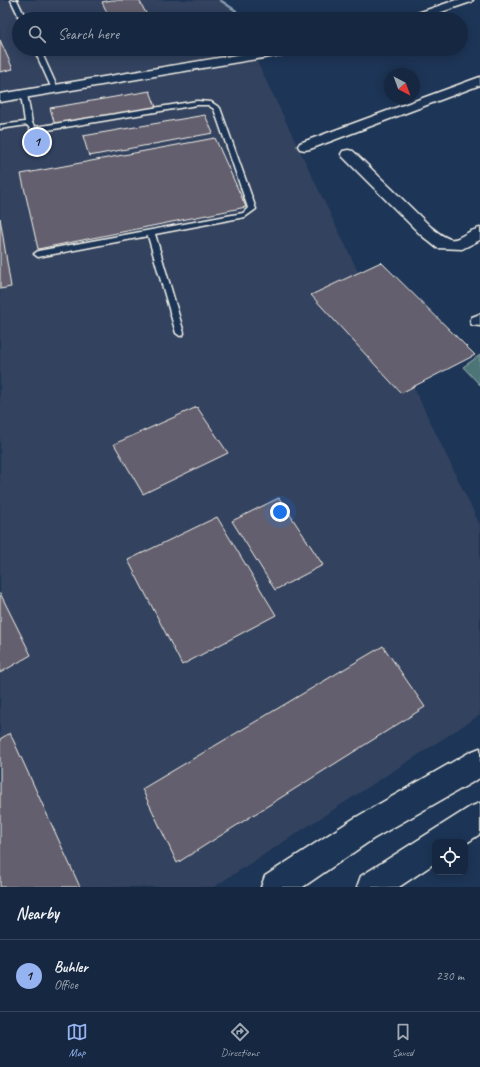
<!DOCTYPE html>
<style>
body{margin:0;font-family:Caveat,sans-serif;background:#1f3048;color:#f1f3f6}
.controls{position:absolute;right:12px;bottom:12px;display:grid;overflow:hidden;border-radius:8px;box-shadow:0 2px 10px #0003}
.controls button{width:36px;height:36px;display:grid;place-items:center;padding:0;border:0;border-bottom:1px solid #35445a;background:#162841;color:#f1f3f6;font:20px sans-serif}
.compass{position:absolute;left:384px;top:68px;width:36px;height:36px;border-radius:50%;background:#162841;box-shadow:0 2px 10px #0003;rotate:139deg}
.you{position:absolute;left:280px;top:512px;width:14px;height:14px;margin:-10px;border:3px solid #fff;border-radius:50%;background:#1a73e8;box-shadow:0 0 0 6px #1a73e833}
.badge{display:grid;place-items:center;width:26px;height:26px;border-radius:50%;background:#95b2f1;color:#111;font-size:13px;font-weight:700}
.pin{position:absolute;translate:-50% -50%;border:2px solid #fff;box-shadow:0 1px 4px #0006}
.list{margin:0;padding:0;list-style:none}
h2{display:flex;justify-content:space-between;align-items:center;height:52px;margin:0;padding:0 16px;font-size:17px}
h2 small{font-size:13px;font-weight:400;color:#9ea6b1}
.list li{display:grid;grid-template-columns:26px 1fr auto;gap:12px;align-items:center;box-sizing:border-box;height:72px;padding:0 16px;border-top:1px solid #35445a}
.list b{display:block;font-size:15px;white-space:nowrap}
.list p{margin:0;font-size:13px;white-space:nowrap;color:#9ea6b1}
.list em{font-size:13px;font-style:normal;color:#9ea6b1}
.icon{flex:none;width:22px;height:22px;fill:none;stroke:currentColor;stroke-width:2;stroke-linecap:round;stroke-linejoin:round}
.map{position:relative;flex:none;width:480px;height:887px;overflow:hidden}
.search{position:absolute;background:#162841;box-shadow:0 2px 10px #0003;left:12px;right:12px;top:12px;height:44px;display:flex;align-items:center;gap:10px;box-sizing:border-box;padding:0 14px;border-radius:22px;color:#9ea6b1;font-size:15px}
.sheet{height:124px;background:#162841}
nav{display:flex;justify-content:space-around;align-items:center;box-sizing:border-box;height:56px;border-top:1px solid #35445a;background:#162841;font-size:11px;color:#9ea6b1}
nav a{display:grid;justify-items:center;gap:2px}
nav .on{color:#95b2f1}
.map>svg:first-child{display:block}
</style>
<div class="map">
<svg width="480" height="887" viewBox="0 0 480 887">
<rect width="100%" height="100%" fill="#1d3557"/>
<filter id="ink" filterUnits="userSpaceOnUse"><feTurbulence type="fractalNoise" baseFrequency=".025" numOctaves="2"/><feDisplacementMap in="SourceGraphic" scale="8" xChannelSelector="R" yChannelSelector="G"/><feConvolveMatrix kernelMatrix="1 2 1 2 8 2 1 2 1" color-interpolation-filters="sRGB"/></filter>
<g filter="url(#ink)">
<path fill="#32425e" d="M0 0H223L229 4 236 19H19V49H251L480 525V715L214 887H0Z"/>
<path fill="#4d7477" stroke="#a0b2b0" d="M480 355V385L463 367Z"/>
<g fill="none" stroke-linecap="round" stroke-linejoin="round">
<path fill="#899eaf" fill-rule="evenodd" d="M218 0H222L237 10 240 19H236L234 11Z"/>
</g>
<g fill="#635f6e" stroke="#f4f1e8">
<path d="M112 0H139L149 19H110L102 2Z"/>
<path d="M0 40 13 69 0 72Z"/>
<path d="M150 91 156 107 55 125 50 108Z"/>
<path d="M205 115 213 133 89 156 83 136Z"/>
<path d="M215 138 246 207 38 249 21 174Z"/>
<path d="M0 218 11 287 0 289Z"/>
<path d="M381 262 475 355 401 393 311 295Z"/>
<path d="M197 407 228 453 143 494 114 444Z"/>
<path d="M279 498 323 565 275 590 232 521Z"/>
<path d="M217 517 276 615 182 665 128 560Z"/>
<path d="M0 593 31 655 0 673Z"/>
<path d="M383 646 425 707 177 863 142 789Z"/>
<path d="M10 733 80 887H0V739Z"/>
</g>
<g fill="none" stroke-linecap="round" stroke-linejoin="round">
<defs>
<g id="lane">
<path d="M11 0H17L26 19H20Z"/>
<path d="M34 49H40L58 89 57 90 52 89Z"/>
<path d="M24 92 27 94 32 123 35 127 197 101 211 102 220 108 256 209 245 217 155 234 184 333 183 335 180 336 176 333 148 236 38 257 34 254 38 251 243 213 248 208 214 109 208 105H197L42 131 31 130 27 125 0 129V125L25 122 21 94Z"/>
</g>
<g id="street">
<path d="M456 0H473L471 2 421 19H404L406 17Z"/>
<path d="M273 49H299L297 52 293 53 0 102V94Z"/>
<path d="M480 77V85L310 149 305 150 300 149 298 146 300 143Z"/>
<path d="M348 150 353 151 431 227C459 250 454 235 480 228V240L462 249 437 248 421 235 343 157 341 154 343 151Z"/>
<path d="M480 314V326L472 325 470 321 472 317Z"/>
</g>
<path id="secondary" d="M480 748V778L373 839 303 887H261L265 876 353 819 470 752Z"/>
<path id="highway" d="M480 803V834L465 844V842H435V863L399 887H357L361 876 470 807Z"/>
</defs>
<use href="#lane" stroke="#f4f1e8" stroke-width="3"/>
<use href="#street" stroke="#f4f1e8" stroke-width="3"/>
<use href="#secondary" stroke="#f4f1e8" stroke-width="3"/>
<use href="#highway" stroke="#f4f1e8" stroke-width="3"/>
<use href="#lane" fill="#1d3557" fill-rule="evenodd"/>
<use href="#street" fill="#1d3557" fill-rule="evenodd"/>
<use href="#secondary" fill="#1d3557" fill-rule="evenodd"/>
<use href="#highway" fill="#1d3557" fill-rule="evenodd"/>
</g>
</g>
</svg>
<div class="controls">
<button><svg class="icon" aria-label="locate" viewBox="0 0 24 24"><circle cx="12" cy="12" r="6"/><path d="M12 2v4M12 18v4M2 12h4M18 12h4"/></svg></button>
</div>
<svg class="compass" viewBox="-18 -18 36 36"><path d="M0-13l5 13h-10z" fill="#e53935"/><path d="M0 13l5-13h-10z" fill="#9ea6b1"/></svg>
<div class="you"></div>
<div class="pin badge" style="left:37px;top:142px">1</div>
<div class="search"><svg class="icon" aria-label="search" viewBox="0 0 24 24"><circle cx="10" cy="10" r="6"/><path d="M15 15l6 6"/></svg>Search here</div>
</div>
<section class="sheet">
<h2>Nearby<small></small></h2>
<ul class="list">
<li><span class="badge">1</span><div><b>Buhler</b><p>Office</p></div><em>230 m</em></li>
</ul>
</section>
<nav>
<a class="on"><svg class="icon" aria-label="map" viewBox="0 0 24 24"><path d="M3 6l6-2 6 2 6-2v14l-6 2-6-2-6 2zM9 4v14M15 6v14"/></svg>Map</a>
<a><svg class="icon" aria-label="directions" viewBox="0 0 24 24"><path d="M12 3l9 9-9 9-9-9zM9 14v-3h6M13 9l2 2-2 2"/></svg>Directions</a>
<a><svg class="icon" aria-label="saved" viewBox="0 0 24 24"><path d="M7 4h10v16l-5-4-5 4z"/></svg>Saved</a>
</nav>
